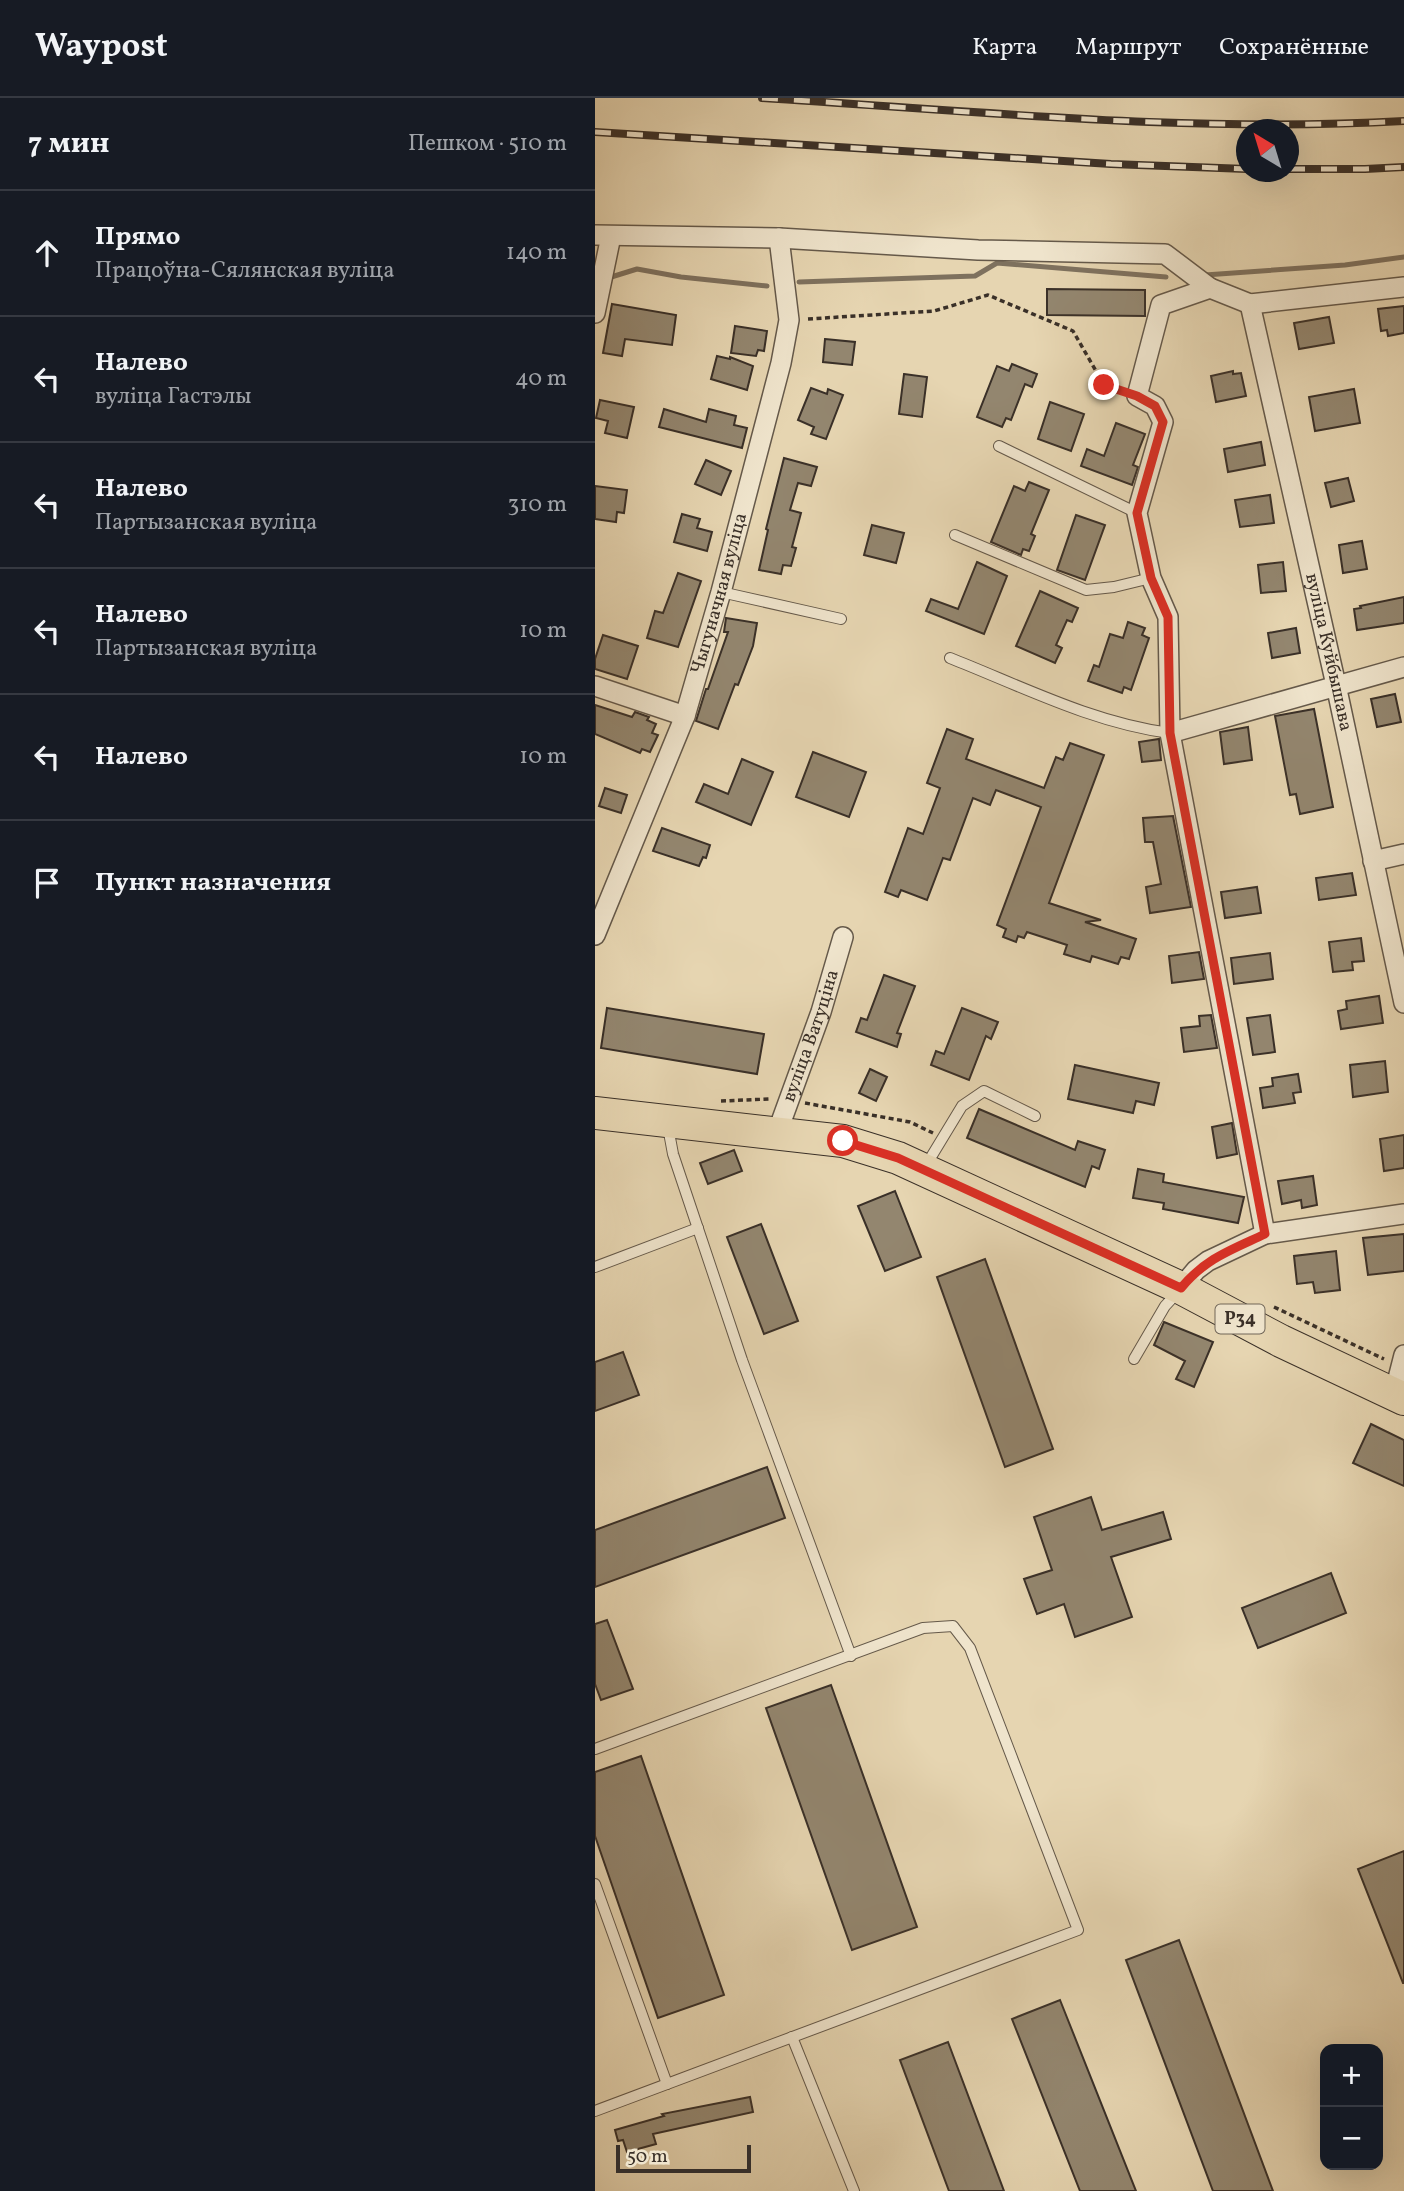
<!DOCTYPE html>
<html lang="ru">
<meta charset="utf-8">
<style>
body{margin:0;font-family:Vollkorn,serif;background:#20242c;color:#f1f3f6}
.controls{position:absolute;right:21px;bottom:21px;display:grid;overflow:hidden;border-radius:14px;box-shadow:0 7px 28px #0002}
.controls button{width:63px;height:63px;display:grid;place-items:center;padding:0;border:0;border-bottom:2px solid #363941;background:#171b24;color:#f1f3f6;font:35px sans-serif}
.compass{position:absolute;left:641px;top:21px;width:63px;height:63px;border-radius:50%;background:#171b24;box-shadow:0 7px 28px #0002;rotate:322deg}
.scale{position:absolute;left:21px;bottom:18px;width:135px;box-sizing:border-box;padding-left:7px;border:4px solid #3a3028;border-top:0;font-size:19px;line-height:24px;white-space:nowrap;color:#3a3028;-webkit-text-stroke:5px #efe4cc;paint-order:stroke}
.stop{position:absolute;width:21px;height:21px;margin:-16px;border:5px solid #d93025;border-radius:50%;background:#fff}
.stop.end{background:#d93025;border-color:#fff;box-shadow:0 2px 7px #0008}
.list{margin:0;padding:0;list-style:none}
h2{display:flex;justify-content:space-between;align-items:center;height:91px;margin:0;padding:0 28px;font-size:30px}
h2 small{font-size:23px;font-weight:400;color:#9ea1a6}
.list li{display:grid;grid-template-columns:46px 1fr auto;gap:21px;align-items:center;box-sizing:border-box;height:126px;padding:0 28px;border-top:2px solid #363941}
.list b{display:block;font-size:26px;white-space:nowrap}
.list p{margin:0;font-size:23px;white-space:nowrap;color:#9ea1a6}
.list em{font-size:23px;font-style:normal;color:#9ea1a6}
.icon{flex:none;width:38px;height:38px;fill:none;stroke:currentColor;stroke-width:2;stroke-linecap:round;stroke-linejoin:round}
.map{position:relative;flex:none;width:809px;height:2093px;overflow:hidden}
header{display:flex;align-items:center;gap:42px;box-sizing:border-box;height:98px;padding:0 35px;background:#171b24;border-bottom:2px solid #363941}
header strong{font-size:33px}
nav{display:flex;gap:38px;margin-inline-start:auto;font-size:24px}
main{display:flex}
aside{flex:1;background:#171b24}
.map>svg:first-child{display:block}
</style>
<header>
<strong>Waypost</strong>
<nav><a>Карта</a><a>Маршрут</a><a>Сохранённые</a></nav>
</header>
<main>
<aside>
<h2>7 мин<small>Пешком · 510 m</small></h2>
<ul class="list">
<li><svg class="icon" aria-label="ahead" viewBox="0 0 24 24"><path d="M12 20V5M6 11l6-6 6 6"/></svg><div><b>Прямо</b><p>Працоўна-Сялянская вуліца</p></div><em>140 m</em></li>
<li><svg class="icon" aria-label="left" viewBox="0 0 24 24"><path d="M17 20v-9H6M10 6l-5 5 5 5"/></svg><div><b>Налево</b><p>вуліца Гастэлы</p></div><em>40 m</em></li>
<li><svg class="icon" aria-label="left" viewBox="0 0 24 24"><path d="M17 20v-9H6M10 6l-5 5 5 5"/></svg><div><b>Налево</b><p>Партызанская вуліца</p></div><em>310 m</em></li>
<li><svg class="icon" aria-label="left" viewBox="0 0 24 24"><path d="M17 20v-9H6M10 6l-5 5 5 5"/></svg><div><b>Налево</b><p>Партызанская вуліца</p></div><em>10 m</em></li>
<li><svg class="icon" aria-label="left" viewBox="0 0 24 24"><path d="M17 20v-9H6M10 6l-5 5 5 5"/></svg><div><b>Налево</b></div><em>10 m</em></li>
<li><svg class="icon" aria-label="arrive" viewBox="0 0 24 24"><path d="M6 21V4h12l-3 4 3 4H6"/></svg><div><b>Пункт назначения</b></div></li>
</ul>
</aside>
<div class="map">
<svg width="809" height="2093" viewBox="0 0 809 2093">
<rect width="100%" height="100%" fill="#e6d5b1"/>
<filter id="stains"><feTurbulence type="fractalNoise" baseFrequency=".00286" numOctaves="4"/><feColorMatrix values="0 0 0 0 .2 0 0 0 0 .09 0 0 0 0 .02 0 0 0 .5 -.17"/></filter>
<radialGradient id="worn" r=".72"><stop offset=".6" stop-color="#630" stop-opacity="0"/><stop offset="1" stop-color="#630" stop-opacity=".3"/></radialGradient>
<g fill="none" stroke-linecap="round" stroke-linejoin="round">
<g stroke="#7e715e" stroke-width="5">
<path d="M610 177 750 167 809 159"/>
<path d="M13 180 42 171 86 179 172 188"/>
<path d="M204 184 380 178 402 165 571 179"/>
</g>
</g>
<g fill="#93866f" stroke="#3a3028" stroke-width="2">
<path d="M452 191 550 192V218L452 217Z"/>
<path d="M17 206 81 217 77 247 30 241 27 258 8 255Z"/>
<path d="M809 208V235L793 238 792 232 786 233 783 211Z"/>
<path d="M734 219 739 245 704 251 699 225Z"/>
<path d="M140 228 172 233 169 253 163 252 161 258 136 255Z"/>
<path d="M230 241 260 244 257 267 228 264Z"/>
<path d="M122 258 135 261V259L158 268 152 292 116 281Z"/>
<path d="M417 266 442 276 437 289 430 286 416 322 411 320 407 329 382 319 402 268 414 273Z"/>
<path d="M638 273V276L646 275 651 298 621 304 616 278Z"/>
<path d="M309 276 332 279 327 319 304 316Z"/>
<path d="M216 290 232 296 233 291 248 297 231 341 216 336 219 329 203 322Z"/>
<path d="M759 291 765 325 720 333 714 299Z"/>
<path d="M5 302 39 309 32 340 10 335 13 323 1 320Z"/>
<path d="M455 304 489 316 476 353 443 341Z"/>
<path d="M69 311 111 324 114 311 141 318 139 327 152 330 147 350 64 329Z"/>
<path d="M521 325 550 336 538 367 543 369 537 387 486 368 492 351 509 358Z"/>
<path d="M666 344 670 367 633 374 629 351Z"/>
<path d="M189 360 222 369 216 388 203 385 195 412 206 415 197 449 201 450 196 468 188 467 186 476 164 472 173 432 171 431Z"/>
<path d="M111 362 136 373 126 397 100 386Z"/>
<path d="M753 380 759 403 736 409 730 385Z"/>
<path d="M434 384 454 392 436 436 440 438 434 453 428 451 426 457 396 444 419 388 430 393Z"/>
<path d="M0 388 32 392 29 415 22 414 21 424 0 421Z"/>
<path d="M675 397 679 425 645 429 640 402Z"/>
<path d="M87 416 105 421 102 430 117 434 112 453 79 444Z"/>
<path d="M481 417 510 427 490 482 462 472Z"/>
<path d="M277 427 309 435 301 465 269 457Z"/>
<path d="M767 443 772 471 748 475 744 447Z"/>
<path d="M382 464 412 478 389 536 331 513 336 501 363 511Z"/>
<path d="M688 464 691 493 666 495 663 467Z"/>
<path d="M83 475 106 483 83 549 52 540 60 513 68 515Z"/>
<path d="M445 493 483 510 477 524 472 522 461 547 467 550 460 565 421 548Z"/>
<path d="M809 499V525L762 532 759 511 766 510 765 508Z"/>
<path d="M131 520 162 525 158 548 143 587 140 586 123 631 101 623 111 591H113L133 534H129Z"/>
<path d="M533 524 550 530 547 537 554 540 536 592 529 589 527 595 493 583 499 567 504 569 515 536 528 540Z"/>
<path d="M701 530 705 555 677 560 673 535Z"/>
<path d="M8 537 43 548 32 581 0 571V561Z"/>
<path d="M800 596 806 624 782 629 776 601Z"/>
<path d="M0 607 37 619 40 614 54 619 52 622 61 626 57 635 63 637 55 654 47 651 45 655 0 636Z"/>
<path d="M719 611 738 709 705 716 701 696 695 697 680 618Z"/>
<path d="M653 629 657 662 629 666 625 634Z"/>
<path d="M352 631 378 641 371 661 449 690 461 659 468 662 475 645 509 657 454 805 506 822 490 824 541 841 534 861 526 859 523 866 497 858 495 864 469 856 472 847 432 834 429 840 423 838 421 844 408 839 411 831 402 827 446 709 401 692 395 707 378 700 355 762 348 760 332 802 306 792 303 799 290 794 313 730 328 736 345 690 332 685Z"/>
<path d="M564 641 566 662 547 664 544 644Z"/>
<path d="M218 654 271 674 254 719 201 699Z"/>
<path d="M147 661 178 674 156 727 101 704 109 686 133 696Z"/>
<path d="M10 690 32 697 26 715 4 708Z"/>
<path d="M578 718 596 809 555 815 551 789 566 786 558 744H550L548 720Z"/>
<path d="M67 730 115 747 111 760 108 759 104 768 58 753Z"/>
<path d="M757 775 761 797 724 802 721 780Z"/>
<path d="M662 789 666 815 630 820 626 794Z"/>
<path d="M766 840 769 863 757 864 758 872 738 874 734 844Z"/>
<path d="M604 854 609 881 577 885 574 858Z"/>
<path d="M675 855 678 881 639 886 636 860Z"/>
<path d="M289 877 320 888 302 935 306 936 302 949 261 934 266 920 272 922Z"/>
<path d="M784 898 788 925 746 931 743 913 752 911 751 903Z"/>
<path d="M12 910 169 936 162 976 6 950Z"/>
<path d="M367 910 403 924 396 941 391 938 374 982 336 967 341 953 349 956Z"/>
<path d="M616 917 622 950 589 954 586 930 605 928 604 918Z"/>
<path d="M675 917 680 954 658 957 652 920Z"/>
<path d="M790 963 793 994 758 999 755 967Z"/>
<path d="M480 967 564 985 559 1007 541 1003 538 1015 473 1001Z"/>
<path d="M275 971 292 979 281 1003 264 995Z"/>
<path d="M703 976 706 994 698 995 700 1005 668 1010 665 990 678 988 677 980Z"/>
<path d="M384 1011 480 1052 483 1043 510 1052 504 1071 497 1068 490 1089 372 1040Z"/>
<path d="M637 1025 642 1056 622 1060 617 1029Z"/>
<path d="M809 1037V1070L789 1073 785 1041Z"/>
<path d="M139 1052 147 1073 113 1086 105 1065Z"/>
<path d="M543 1071 569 1076 568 1084 649 1099 643 1125 568 1111 569 1105 538 1100Z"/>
<path d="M718 1078 722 1107 707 1110 706 1102 687 1106 683 1083Z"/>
<path d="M300 1093 326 1159 290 1173 263 1108Z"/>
<path d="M166 1126 203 1223 169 1236 132 1139Z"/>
<path d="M809 1136V1173L773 1177 768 1140Z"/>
<path d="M741 1153 745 1192 720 1195 718 1184 702 1186 699 1158Z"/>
<path d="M390 1161 458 1351 410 1369 342 1179Z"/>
<path d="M569 1224 618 1244 599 1289 581 1281 590 1263 559 1247Z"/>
<path d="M28 1254 44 1297 0 1313V1264Z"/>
<path d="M776 1326 809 1342V1388L758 1365Z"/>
<path d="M172 1369 190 1420 0 1489V1432Z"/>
<path d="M496 1399 507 1432 568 1414 576 1441 516 1459 537 1519 480 1539 469 1506 442 1516 429 1481 457 1472 439 1419Z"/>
<path d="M736 1475 751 1515 663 1550 647 1510Z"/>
<path d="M12 1522 38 1591 6 1602 0 1586V1526Z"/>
<path d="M236 1587 322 1829 257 1852 171 1610Z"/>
<path d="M46 1658 129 1897 63 1920 0 1738V1674Z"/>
<path d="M809 1753V1885H808L763 1771Z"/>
<path d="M584 1842 678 2093H618L531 1862Z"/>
<path d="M465 1902 541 2093H485L417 1921Z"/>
<path d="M353 1944 409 2093H354L305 1962Z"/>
<path d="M155 1999 158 2014 58 2036 61 2046 32 2054 28 2042 23 2043 20 2032 69 2018 67 2016Z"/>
</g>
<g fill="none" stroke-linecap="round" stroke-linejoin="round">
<defs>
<g id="lane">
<path d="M404 348 542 415"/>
<path d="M360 437 491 492 519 489 556 480"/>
<path d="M126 494 246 521"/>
<path d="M355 560C426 588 498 625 575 635"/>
<path d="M73 1029 78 1056 147 1262 256 1558"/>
<path d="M330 1069 367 1008 389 993 440 1018"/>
<path d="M0 1169 103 1130"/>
<path d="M539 1261 570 1208 583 1194"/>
<path d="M0 1651 328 1530 358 1528 375 1550 483 1832 0 2013"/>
<path d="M0 1786 72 1986"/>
<path d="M197 1939 259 2093"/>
</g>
<g id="street">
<path d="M0 137 184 140 383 152 570 156 615 190 655 206 809 189"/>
<path d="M615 190 566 207 542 298 560 308 568 324 542 415 556 480 573 519 575 635 670 1136"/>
<path id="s1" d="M655 206 741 587 809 905"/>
<path d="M0 215 16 138"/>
<path d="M0 588 90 618"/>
<path d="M575 635 809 569"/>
<path d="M778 763 809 756"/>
<path id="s2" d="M0 837 90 618 126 494 186 265 194 222 184 140"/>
<path id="s3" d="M182 1035 226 914 248 839"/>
<path d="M586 1190 601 1172 613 1163 670 1136 809 1116"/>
<path d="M799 1296 809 1257"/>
</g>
<path id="primary" d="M0 1015 248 1043 303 1060 586 1190 686 1243 809 1301"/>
</defs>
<use href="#lane" stroke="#65594a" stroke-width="12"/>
<use href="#street" stroke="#65594a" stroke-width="22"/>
<use href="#primary" stroke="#3a3028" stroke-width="34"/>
<g stroke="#3a3028" stroke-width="3.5" stroke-dasharray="5 3.5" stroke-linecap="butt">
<path d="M213 221 339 213 393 197 478 233 509 287 527 293"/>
<path d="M126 1003 174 1001"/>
<path d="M210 1005 315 1024 338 1035"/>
<path d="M679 1209 789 1261"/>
</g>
<use href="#lane" stroke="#efe4cc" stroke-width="10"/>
<use href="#street" stroke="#efe4cc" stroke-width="19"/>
<use href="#primary" stroke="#e6d5b1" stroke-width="32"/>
<defs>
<g id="rail">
<path d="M167 0C380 13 595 35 809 23"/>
<path d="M0 34 516 66 652 71"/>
<path d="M694 71H770L809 69"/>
</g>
</defs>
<use href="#rail" stroke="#3a3028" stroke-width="8"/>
<use href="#rail" stroke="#efe4cc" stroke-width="5" stroke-dasharray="16" stroke-linecap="butt"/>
</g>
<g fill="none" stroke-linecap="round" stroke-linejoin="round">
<path stroke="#d93025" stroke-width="9" d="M248 1043 303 1060 586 1190C611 1160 636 1152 670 1136L575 635 573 519 556 480 542 415 568 324 560 308 542 298 509 287"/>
</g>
<g text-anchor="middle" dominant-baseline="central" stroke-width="6" stroke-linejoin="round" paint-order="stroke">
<rect fill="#efe4cc" stroke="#706659" stroke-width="2" x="620.5" y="1206.5" width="49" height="29" rx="5"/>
<g font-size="18" font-weight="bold" fill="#3a3028">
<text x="645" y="1221">Р34</text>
</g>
<g font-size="19" fill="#3a3028" stroke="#efe4cc">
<text stroke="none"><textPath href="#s2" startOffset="364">Чыгуначная вуліца</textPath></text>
<text stroke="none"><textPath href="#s1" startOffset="357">вуліца Куйбышава</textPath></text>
<text stroke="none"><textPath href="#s3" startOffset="103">вуліца Ватуціна</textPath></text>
</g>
</g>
<rect width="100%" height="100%" filter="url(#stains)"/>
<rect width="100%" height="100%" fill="url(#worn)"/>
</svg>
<div class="controls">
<button>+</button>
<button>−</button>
</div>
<svg class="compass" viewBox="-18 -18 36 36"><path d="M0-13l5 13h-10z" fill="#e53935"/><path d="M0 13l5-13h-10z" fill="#9ea1a6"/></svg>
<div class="scale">50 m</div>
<div class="stop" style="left:248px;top:1043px"></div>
<div class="stop end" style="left:509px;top:287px"></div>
</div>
</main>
